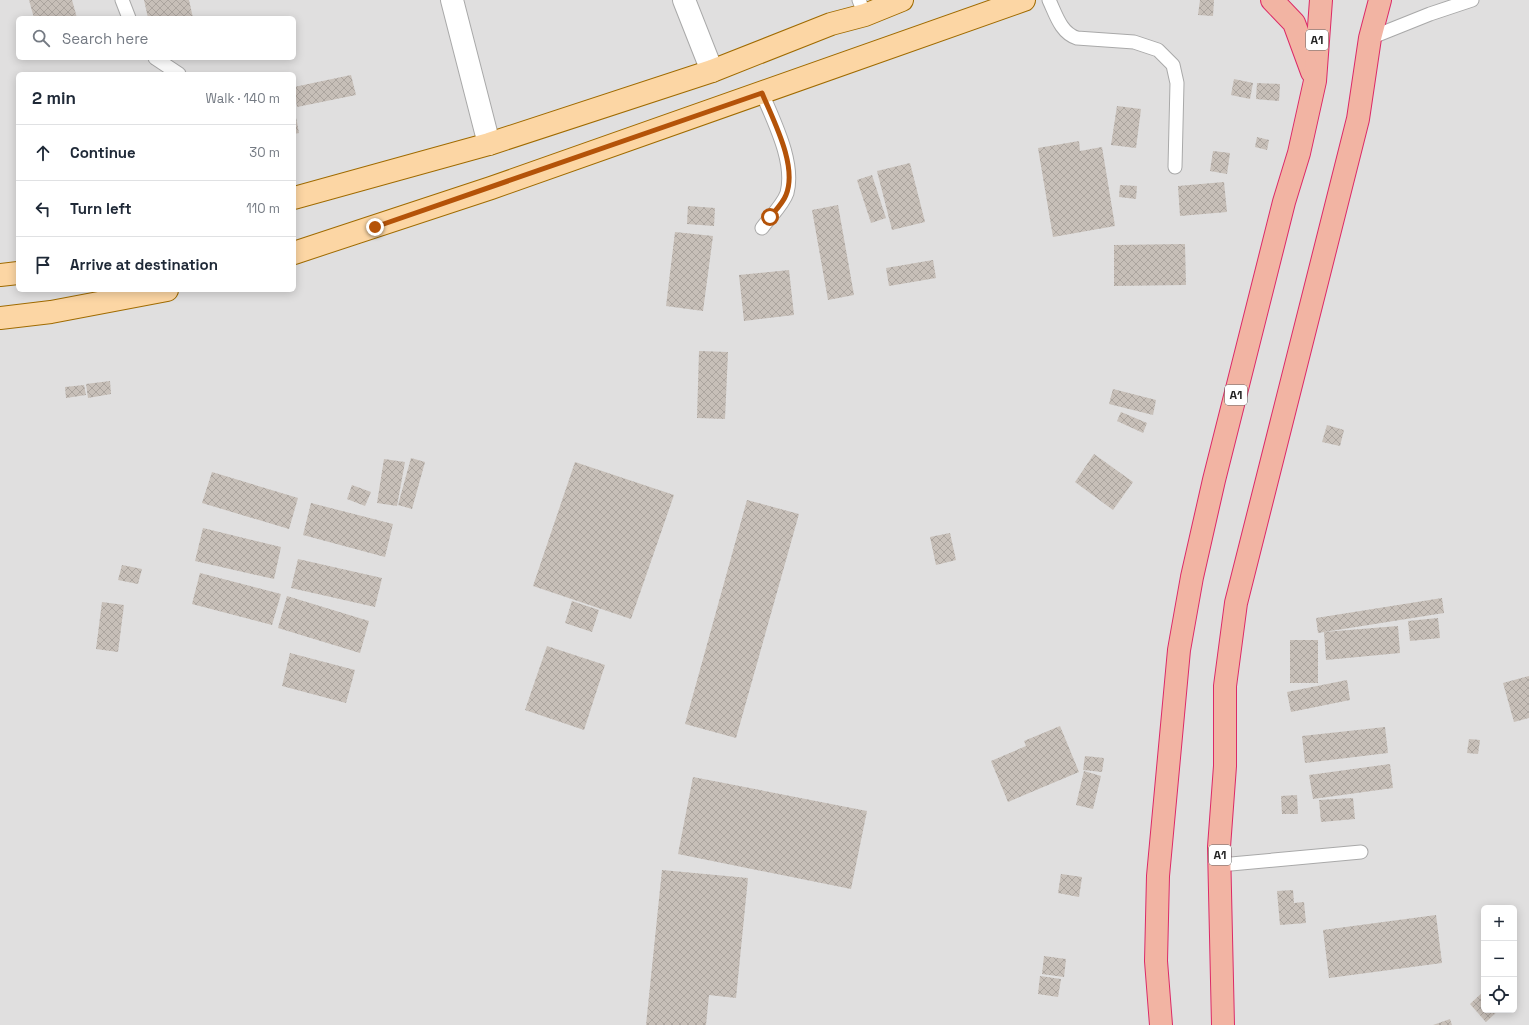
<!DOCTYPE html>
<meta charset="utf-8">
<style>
body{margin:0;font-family:"Space Grotesk",sans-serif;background:#f6f6f7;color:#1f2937}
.controls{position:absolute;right:12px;bottom:12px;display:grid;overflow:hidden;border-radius:6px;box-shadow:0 2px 10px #0003}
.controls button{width:36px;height:36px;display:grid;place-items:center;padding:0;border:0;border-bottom:1px solid #e0e1e3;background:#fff;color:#1f2937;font:20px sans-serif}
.stop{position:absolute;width:12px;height:12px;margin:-9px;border:3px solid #b45309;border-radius:50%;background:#fff}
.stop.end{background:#b45309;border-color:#fff;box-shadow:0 1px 4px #0008}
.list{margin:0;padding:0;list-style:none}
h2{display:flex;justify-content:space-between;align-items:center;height:52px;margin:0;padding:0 16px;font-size:17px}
h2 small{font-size:13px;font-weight:400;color:#747a83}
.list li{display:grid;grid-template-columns:26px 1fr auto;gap:12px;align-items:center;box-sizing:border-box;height:56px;padding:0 16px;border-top:1px solid #e0e1e3}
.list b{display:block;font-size:15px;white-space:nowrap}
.list em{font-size:13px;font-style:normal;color:#747a83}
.icon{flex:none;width:22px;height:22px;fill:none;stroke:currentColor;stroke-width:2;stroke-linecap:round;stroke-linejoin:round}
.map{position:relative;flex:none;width:1529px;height:1025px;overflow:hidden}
.search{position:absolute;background:#fff;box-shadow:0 2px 10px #0003;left:16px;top:16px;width:280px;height:44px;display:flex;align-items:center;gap:10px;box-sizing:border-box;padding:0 14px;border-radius:6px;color:#747a83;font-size:15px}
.panel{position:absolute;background:#fff;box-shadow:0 2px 10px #0003;left:16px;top:72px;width:280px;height:220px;border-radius:6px}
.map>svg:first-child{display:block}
</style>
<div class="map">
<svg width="1529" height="1025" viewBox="0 0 1529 1025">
<defs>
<pattern id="building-cross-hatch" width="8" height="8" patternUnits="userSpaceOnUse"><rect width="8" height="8" fill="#c7bfb8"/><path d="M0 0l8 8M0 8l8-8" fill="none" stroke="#aba49e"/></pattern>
</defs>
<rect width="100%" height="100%" fill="#f2efe9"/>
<path fill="#e0dfdf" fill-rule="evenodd" d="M0 0H1529V1025H0ZM18 18H294V58H18ZM18 74H294V290H18ZM1484 908H1514V1010H1484Z"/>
<g fill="url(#building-cross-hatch)">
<path d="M29 0H72L77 18H34Z"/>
<path d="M144 0H189L193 18H148Z"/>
<path d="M1200 0H1214L1213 16 1198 15Z"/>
<path d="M351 75 356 95 297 107 294 87Z"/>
<path d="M1234 79 1253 83 1250 99 1231 95Z"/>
<path d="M1257 83 1280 84 1279 101 1256 99Z"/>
<path d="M1117 106 1141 109 1136 148 1111 145Z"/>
<path d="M295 112 299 133 294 134V113Z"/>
<path d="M1257 137 1269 140 1267 150 1255 147Z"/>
<path d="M1079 141 1080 151 1102 147 1115 226 1053 237 1038 148Z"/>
<path d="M1213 151 1230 153 1227 174 1210 171Z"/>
<path d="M910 163 925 222 892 230 877 171Z"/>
<path d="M872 175 886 218 871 223 857 180Z"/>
<path d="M1224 182 1227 212 1180 216 1178 186Z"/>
<path d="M1120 185 1137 186 1136 199 1119 197Z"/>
<path d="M838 205 854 295 828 300 812 210Z"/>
<path d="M688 206 715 208 714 226 687 224Z"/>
<path d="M675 232 713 236 703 311 666 306Z"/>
<path d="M1185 244 1186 285 1114 286V245Z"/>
<path d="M933 260 936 278 889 286 886 268Z"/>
<path d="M789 270 794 315 744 321 739 275Z"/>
<path d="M699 351 728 352 725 419 697 418Z"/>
<path d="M110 381 111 394 88 398 86 384Z"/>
<path d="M84 385 86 395 66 398 65 387Z"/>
<path d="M1113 389 1156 400 1153 415 1109 404Z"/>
<path d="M1121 412 1147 423 1143 433 1117 421Z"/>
<path d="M1327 425 1344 430 1340 446 1322 442Z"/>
<path d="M1094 454 1133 482 1113 510 1075 482Z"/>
<path d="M411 458 425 462 412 509 398 505Z"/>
<path d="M384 459 405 462 397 506 377 503Z"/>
<path d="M575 462 674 495 631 619 533 586Z"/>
<path d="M212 472 298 498 289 529 202 503Z"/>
<path d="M352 485 371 492 365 506 347 499Z"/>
<path d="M747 500 799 514 736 738 685 724Z"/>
<path d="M311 503 393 524 385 557 303 535Z"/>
<path d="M203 528 281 547 274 579 195 561Z"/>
<path d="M950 533 956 560 936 565 930 537Z"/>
<path d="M298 559 382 578 375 607 291 588Z"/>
<path d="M122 565 142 569 138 584 118 580Z"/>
<path d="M200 573 281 594 272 625 192 604Z"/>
<path d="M287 596 369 621 360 653 278 628Z"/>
<path d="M1442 598 1444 613 1318 633 1316 618Z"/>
<path d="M572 601 599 610 592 632 565 623Z"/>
<path d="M102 602 124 605 118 652 96 649Z"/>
<path d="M1438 618 1440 638 1410 641 1408 621Z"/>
<path d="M1398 626 1400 653 1326 660 1324 632Z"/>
<rect x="1290" y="640" width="28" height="43"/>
<path d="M547 646 605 665 584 730 525 710Z"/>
<path d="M290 653 355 670 346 703 282 686Z"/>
<path d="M1529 676V718L1514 722 1503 683Z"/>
<path d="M1347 680 1350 700 1291 712 1287 692Z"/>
<path d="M1060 726 1079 772 1008 802 991 761 1026 746 1024 741Z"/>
<path d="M1385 727 1388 753 1305 763 1302 736Z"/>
<path d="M1469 739 1480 740 1478 754 1467 753Z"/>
<path d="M1085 756 1104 758 1102 772 1083 770Z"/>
<path d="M1390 764 1393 788 1313 799 1309 775Z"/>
<path d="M1084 771 1101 776 1093 809 1076 805Z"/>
<path d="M693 777 867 811 851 889 678 854Z"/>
<path d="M1297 795 1298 814H1282L1281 796Z"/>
<path d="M1353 798 1355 819 1321 822 1319 800Z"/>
<path d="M662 870 748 878 736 998 709 995 706 1025H646Z"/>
<path d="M1061 874 1082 877 1079 897 1058 893Z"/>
<path d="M1293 890 1294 903 1304 902 1306 923 1280 925 1277 891Z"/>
<path d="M1436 915 1442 963 1329 978 1323 930Z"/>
<path d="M1044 956 1066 959 1064 977 1042 974Z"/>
<path d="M1040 976 1061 979 1058 997 1038 994Z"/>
<path d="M1484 991V1010H1499L1486 1022 1470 1004Z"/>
<path d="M1450 1019 1452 1025H1433Z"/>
</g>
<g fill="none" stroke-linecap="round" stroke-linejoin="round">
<defs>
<g id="service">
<path d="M122 0 129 18"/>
<path d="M859 0 865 15"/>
<path d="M1049 0C1056 15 1061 33 1077 38L1134 42 1158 50 1173 65 1177 83 1175 167"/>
<path d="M1370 38 1430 14 1472 0"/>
<path d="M155 58 179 74"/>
<path d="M762 228C769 218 783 205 787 193 795 162 774 122 762 93"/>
<path d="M1220 865 1361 852"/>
</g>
<g id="minor">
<path d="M452 0 489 144"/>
<path d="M684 0 712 71"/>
</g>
<g id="primary">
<path d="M294 198 489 144 712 71 831 24 865 15 902 0"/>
<path d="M294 253 491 188 1024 0"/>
<path d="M0 275 18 273"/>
<path d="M0 318 51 312 167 290"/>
</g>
<g id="trunk">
<path d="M1272 0 1294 23 1312 72"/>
<path d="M1161 1025 1156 961 1158 876 1179 650 1192 577 1214 480 1284 202 1299 153 1315 81 1321 0"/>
<path d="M1223 1025 1219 847 1225 766V686L1236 603 1358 119 1370 38 1380 0"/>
</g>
</defs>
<use href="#service" stroke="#a9a9a9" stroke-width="15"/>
<use href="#minor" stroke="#a9a9a9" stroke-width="24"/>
<use href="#primary" stroke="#a06b00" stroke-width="24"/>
<use href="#trunk" stroke="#dc2a67" stroke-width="24"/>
<use href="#service" stroke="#fff" stroke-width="13"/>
<use href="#minor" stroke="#fff" stroke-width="22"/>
<use href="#primary" stroke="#fcd6a4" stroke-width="22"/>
<use href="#trunk" stroke="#f2b4a3" stroke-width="22"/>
</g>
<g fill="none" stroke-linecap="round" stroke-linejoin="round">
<path stroke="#b45309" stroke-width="5" d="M375 227 762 93C773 120 798 166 786 195 783 203 775 211 770 217"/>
</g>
<g text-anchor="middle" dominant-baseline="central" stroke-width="3" stroke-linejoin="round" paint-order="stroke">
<g fill="#fff" stroke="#646464" stroke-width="1">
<rect x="1306" y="30" width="22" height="20" rx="3"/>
<rect x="1225" y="385" width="22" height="20" rx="3"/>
<rect x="1209" y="845" width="22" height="20" rx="3"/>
</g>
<g font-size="12" font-weight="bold" fill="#222">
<text x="1317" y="40">A1</text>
<text x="1236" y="395">A1</text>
<text x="1220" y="855">A1</text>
</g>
</g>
</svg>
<div class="controls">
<button>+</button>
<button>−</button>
<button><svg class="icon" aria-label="locate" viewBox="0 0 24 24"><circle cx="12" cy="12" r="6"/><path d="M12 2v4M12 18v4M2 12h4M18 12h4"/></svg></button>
</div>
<div class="stop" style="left:770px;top:217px"></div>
<div class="stop end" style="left:375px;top:227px"></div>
<div class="search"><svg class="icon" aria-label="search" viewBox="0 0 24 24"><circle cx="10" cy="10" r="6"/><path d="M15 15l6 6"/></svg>Search here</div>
<section class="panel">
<h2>2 min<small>Walk · 140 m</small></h2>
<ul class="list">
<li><svg class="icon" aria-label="ahead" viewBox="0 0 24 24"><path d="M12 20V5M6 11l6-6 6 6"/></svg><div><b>Continue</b></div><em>30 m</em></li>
<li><svg class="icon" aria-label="left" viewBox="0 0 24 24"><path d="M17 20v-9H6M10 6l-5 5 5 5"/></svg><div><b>Turn left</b></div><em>110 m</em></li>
<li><svg class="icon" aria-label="arrive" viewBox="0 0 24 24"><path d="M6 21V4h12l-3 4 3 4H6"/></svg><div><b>Arrive at destination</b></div></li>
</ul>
</section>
</div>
